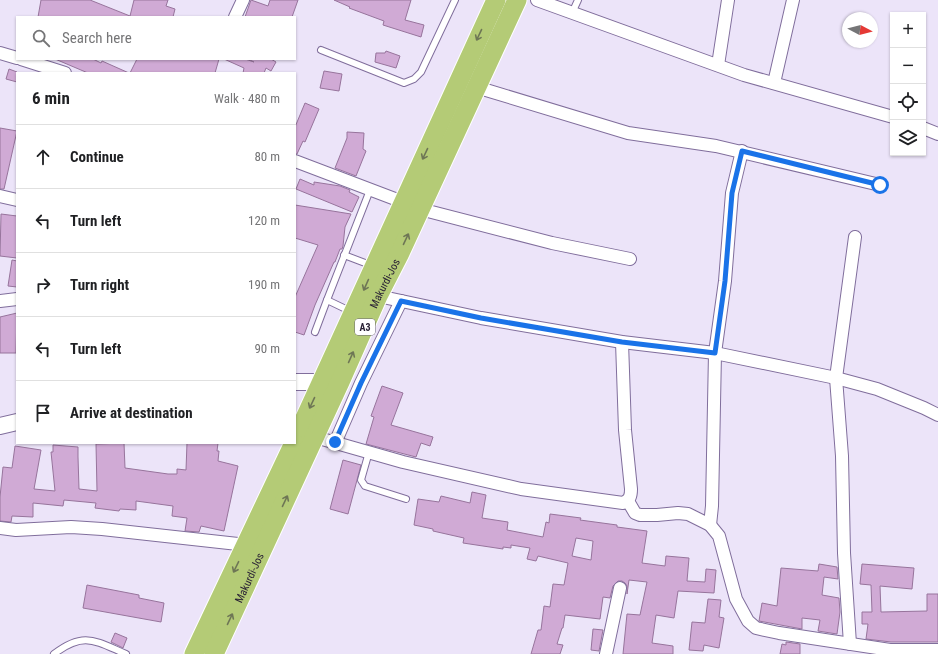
<!DOCTYPE html>
<meta charset="utf-8">
<style>
body{margin:0;font-family:"Roboto Condensed",sans-serif;background:#f2f2f2;color:#202124}
.controls{position:absolute;right:12px;top:12px;display:grid;overflow:hidden;border-radius:0px;box-shadow:0 1px 3px #0004}
.controls button{width:36px;height:36px;display:grid;place-items:center;padding:0;border:0;border-bottom:1px solid #e0e0e0;background:#fff;color:#202124;font:20px sans-serif}
.compass{position:absolute;left:842px;top:12px;width:36px;height:36px;border-radius:50%;background:#fff;box-shadow:0 1px 3px #0004;rotate:97deg}
.stop{position:absolute;width:12px;height:12px;margin:-9px;border:3px solid #1a73e8;border-radius:50%;background:#fff}
.stop.end{background:#1a73e8;border-color:#fff;box-shadow:0 1px 4px #0008}
.list{margin:0;padding:0;list-style:none}
h2{display:flex;justify-content:space-between;align-items:center;height:52px;margin:0;padding:0 16px;font-size:17px}
h2 small{font-size:13px;font-weight:400;color:#757577}
.list li{display:grid;grid-template-columns:26px 1fr auto;gap:12px;align-items:center;box-sizing:border-box;height:64px;padding:0 16px;border-top:1px solid #e0e0e0}
.list b{display:block;font-size:15px;white-space:nowrap}
.list em{font-size:13px;font-style:normal;color:#757577}
.icon{flex:none;width:22px;height:22px;fill:none;stroke:currentColor;stroke-width:2;stroke-linecap:round;stroke-linejoin:round}
.map{position:relative;flex:none;width:938px;height:654px;overflow:hidden}
.search{position:absolute;background:#fff;box-shadow:0 1px 3px #0004;left:16px;top:16px;width:280px;height:44px;display:flex;align-items:center;gap:10px;box-sizing:border-box;padding:0 14px;border-radius:0px;color:#757577;font-size:15px}
.panel{position:absolute;background:#fff;box-shadow:0 1px 3px #0004;left:16px;top:72px;width:280px;height:372px;border-radius:0px}
.map>svg:first-child{display:block}
</style>
<div class="map">
<svg width="938" height="654" viewBox="0 0 938 654">
<rect width="100%" height="100%" fill="#ece4f9"/>
<g fill="#d0aad5" stroke="#97749c" fill-rule="evenodd">
<path d="M41 0H90L130 16 134 0H168L166 6 175 9 173 17H38Z"/>
<path d="M251 0 268 6 270 0H298L292 17H245Z"/>
<path d="M334 0H411L405 20 424 25 421 37 383 25 384 21 349 8 350 7Z"/>
<path d="M386 51 400 56 396 68 375 62 376 53H385Z"/>
<path d="M55 59H93L101 63 102 61 129 73H88Z"/>
<path d="M137 59H219L215 73H130Z"/>
<path d="M224 59H245L254 62 248 59H271L276 62 271 71 266 68 264 73H243L244 68Z"/>
<path d="M9 69 17 72V82L6 79Z"/>
<path d="M324 71 342 74 339 91 320 88Z"/>
<path d="M305 103 319 109 305 142 303 141 297 154H295V127Z"/>
<path d="M0 128 17 131 4 189H0Z"/>
<path d="M347 132 364 133 363 149 366 151 356 176 335 168 347 138Z"/>
<path d="M300 179 314 185V182L340 186 350 190 349 192 359 197 352 212 296 189Z"/>
<path d="M295 205 351 214 345 227 343 246 342 249H340L335 262H334L315 305 304 335 295 332V297L318 245 295 238Z"/>
<path d="M1 214 17 216V258L0 256Z"/>
<path d="M12 260 17 261V287L8 286Z"/>
<path d="M17 313 16 353H0V317Z"/>
<path d="M382 386 403 393 391 425 433 437 430 446 421 443 416 457 366 444 374 417 371 416Z"/>
<path d="M124 443 125 468 168 474H177V469L186 470 187 443H218L217 451H219L218 461 238 466 224 531 201 526 199 532 185 531 187 518 172 516 173 506 136 501V510L120 509 119 511 95 508 96 503 64 500 63 506 33 503V517L12 516 11 522 0 521V497L3 467 12 468 15 446 41 450 34 489 55 491 51 452H53V445L78 447V457L79 489 97 491 96 444Z"/>
<path d="M343 460 361 465 348 514 330 509Z"/>
<path d="M472 492 486 495 482 518 508 522 507 530 543 537 546 522 549 523 550 514 581 518 580 520 617 525V527L647 531 642 563 665 566 666 556 689 558 687 581 705 582 706 569 716 570 714 593 678 591 674 618 656 615 652 643 673 646V654H623L627 614 640 615 647 582 629 580 627 594V586L625 583 622 581H618L613 586 610 598 603 597 600 619 565 615 563 628H562L557 644 563 645 560 654H531L538 630H541L544 606 550 607 553 584 564 585 568 563 538 556 536 561 527 559 530 548 511 545V548L503 547V549L463 543 464 538 433 531V529L414 525 418 499 439 502 441 496 470 503ZM576 538 593 541 591 560 572 556Z"/>
<path d="M819 564 837 567 838 579 824 577 822 595 839 598 840 612 837 634 818 631 820 620 802 618V629L759 621 762 603 777 606 781 568 818 571Z"/>
<path d="M862 564 914 568 912 589 880 586 881 612 927 611V594H938V642H891L866 639 868 624H862V612H872L871 585 860 584Z"/>
<path d="M87 585 139 595V598L164 603 161 622 83 608Z"/>
<path d="M708 599 721 600 719 617 724 618 719 648 704 645 703 651 689 650 692 622 705 623Z"/>
<path d="M593 629 603 630 599 651 591 650Z"/>
<path d="M115 633 127 638 123 648 111 642Z"/>
<path d="M786 642 800 644V654H780L782 644 786 645Z"/>
</g>
<g fill="none" stroke-linecap="round" stroke-linejoin="round">
<defs>
<g id="service">
<path d="M572 13 578 0"/>
<path d="M321 50 404 83 414 79 421 72 455 0"/>
<path d="M344 255 373 266"/>
<path d="M352 312 327 300 370 190"/>
<path d="M315 332 327 300"/>
<path d="M369 452 361 480 365 486 406 499"/>
<path d="M54 654C84 631 95 641 126 654"/>
</g>
<g id="minor">
<path d="M537 0 744 75 893 117"/>
<path d="M235 17 243 0"/>
<path d="M0 53 17 58"/>
<path d="M21 59 65 73"/>
<path d="M718 65 728 0"/>
<path d="M774 83 793 0"/>
<path d="M476 87 628 133 716 146 880 185"/>
<path d="M923 128 938 134"/>
<path d="M295 161 403 202"/>
<path d="M0 196 17 200"/>
<path d="M420 209 552 243 630 259"/>
<path d="M378 296 481 318 622 342 715 353 836 378 877 389 924 408 938 415"/>
<path d="M0 301 17 299"/>
<path d="M315 437 403 462 521 489 623 503C630 500 631 496 631 489L625 430 622 342"/>
<path d="M335 443 361 383 401 301"/>
<path d="M628 501 635 513 640 515H657L678 513 688 514 710 525 719 536 736 599 748 621 756 628 779 633 890 650H938"/>
<path d="M710 525 712 506 715 353 725 281 732 193 742 151"/>
<path d="M0 528 16 530 71 527 102 529 247 545"/>
<path d="M850 644 844 553 842 456 836 378 855 237"/>
<path d="M606 654 620 588"/>
</g>
<g id="secondary">
<path d="M295 382H332"/>
<path d="M0 426 17 422"/>
</g>
<g id="trunk">
<path d="M295 440 496 0"/>
<path d="M194 654 294 443"/>
<path id="s1" d="M214 654 340 382 378 296 399 255 517 0"/>
</g>
</defs>
<use href="#service" stroke="#806e9c" stroke-width="8"/>
<use href="#minor" stroke="#806e9c" stroke-width="14"/>
<use href="#secondary" stroke="#806e9c" stroke-width="18"/>
<use href="#trunk" stroke="#fff" stroke-width="21"/>
<use href="#service" stroke="#fff" stroke-width="6"/>
<use href="#minor" stroke="#fff" stroke-width="12"/>
<use href="#secondary" stroke="#fff" stroke-width="16"/>
<use href="#trunk" stroke="#b4cb76" stroke-width="19"/>
</g>
<defs><path id="oneway-shaft" d="M-6 0H5M1.5-3L5.5 0L1.5 3" fill="none" stroke-width="1.6" stroke-linecap="round" stroke-linejoin="round"/></defs>
<g stroke="#6e7655">
<use href="#oneway-shaft" transform="translate(479 35) rotate(115)"/>
<use href="#oneway-shaft" transform="translate(425 154) rotate(115)"/>
<use href="#oneway-shaft" transform="translate(406 239) rotate(-65)"/>
<use href="#oneway-shaft" transform="translate(366 285) rotate(114)"/>
<use href="#oneway-shaft" transform="translate(351 357) rotate(-66)"/>
<use href="#oneway-shaft" transform="translate(312 403) rotate(115)"/>
<use href="#oneway-shaft" transform="translate(285 501) rotate(-65)"/>
<use href="#oneway-shaft" transform="translate(236 567) rotate(116)"/>
<use href="#oneway-shaft" transform="translate(230 619) rotate(-65)"/>
</g>
<g fill="none" stroke-linecap="round" stroke-linejoin="round">
<path stroke="#1a73e8" stroke-width="5" d="M335 442 361 383 401 301 481 318 622 342 715 353 725 281 732 193 742 151 880 185"/>
</g>
<g text-anchor="middle" dominant-baseline="central" stroke-width="3" stroke-linejoin="round" paint-order="stroke">
<rect fill="#fff" stroke="#696471" stroke-width="1" x="355" y="319" width="20" height="16" rx="3"/>
<g font-size="10" font-weight="bold" fill="#292134">
<text x="365" y="327">A3</text>
</g>
<g font-size="11" fill="#292134" stroke="#fff">
<text stroke="none"><textPath href="#s1" startOffset="408">Makurdi-Jos</textPath></text>
<text stroke="none"><textPath href="#s1" startOffset="84">Makurdi-Jos</textPath></text>
</g>
</g>
</svg>
<div class="controls">
<button>+</button>
<button>−</button>
<button><svg class="icon" aria-label="locate" viewBox="0 0 24 24"><circle cx="12" cy="12" r="6"/><path d="M12 2v4M12 18v4M2 12h4M18 12h4"/></svg></button>
<button><svg class="icon" aria-label="layers" viewBox="0 0 24 24"><path d="M12 4l9 5-9 5-9-5zM3 14l9 5 9-5"/></svg></button>
</div>
<svg class="compass" viewBox="-18 -18 36 36"><path d="M0-13l5 13h-10z" fill="#e53935"/><path d="M0 13l5-13h-10z" fill="#757577"/></svg>
<div class="stop" style="left:880px;top:185px"></div>
<div class="stop end" style="left:335px;top:442px"></div>
<div class="search"><svg class="icon" aria-label="search" viewBox="0 0 24 24"><circle cx="10" cy="10" r="6"/><path d="M15 15l6 6"/></svg>Search here</div>
<section class="panel">
<h2>6 min<small>Walk · 480 m</small></h2>
<ul class="list">
<li><svg class="icon" aria-label="ahead" viewBox="0 0 24 24"><path d="M12 20V5M6 11l6-6 6 6"/></svg><div><b>Continue</b></div><em>80 m</em></li>
<li><svg class="icon" aria-label="left" viewBox="0 0 24 24"><path d="M17 20v-9H6M10 6l-5 5 5 5"/></svg><div><b>Turn left</b></div><em>120 m</em></li>
<li><svg class="icon" aria-label="right" viewBox="0 0 24 24"><path d="M7 20v-9h11M14 6l5 5-5 5"/></svg><div><b>Turn right</b></div><em>190 m</em></li>
<li><svg class="icon" aria-label="left" viewBox="0 0 24 24"><path d="M17 20v-9H6M10 6l-5 5 5 5"/></svg><div><b>Turn left</b></div><em>90 m</em></li>
<li><svg class="icon" aria-label="arrive" viewBox="0 0 24 24"><path d="M6 21V4h12l-3 4 3 4H6"/></svg><div><b>Arrive at destination</b></div></li>
</ul>
</section>
</div>
